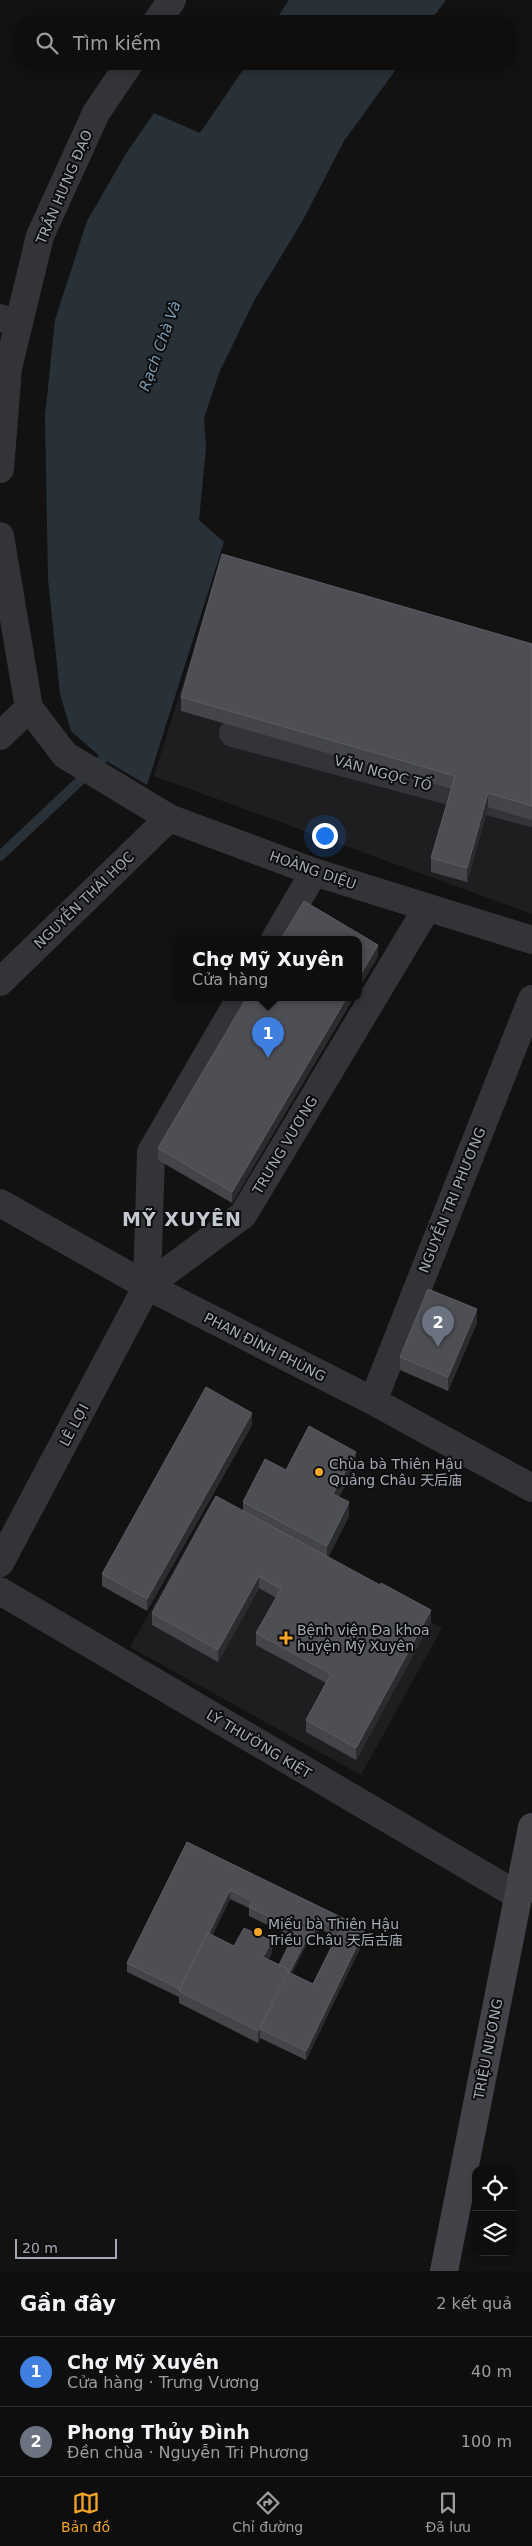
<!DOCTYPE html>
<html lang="vi">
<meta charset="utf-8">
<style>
body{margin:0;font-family:"DejaVu Sans","Noto Sans SC",sans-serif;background:#171717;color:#f1f3f6}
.controls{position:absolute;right:15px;bottom:15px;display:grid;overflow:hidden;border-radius:10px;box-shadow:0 2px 8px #0003}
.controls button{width:45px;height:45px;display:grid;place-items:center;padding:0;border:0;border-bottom:1px solid #2e2e2e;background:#0e0e0e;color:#f1f3f6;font:25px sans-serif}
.scale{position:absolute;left:15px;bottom:12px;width:102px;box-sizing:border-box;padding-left:5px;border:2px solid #a3a9b4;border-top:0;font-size:14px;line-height:18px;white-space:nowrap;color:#a3a9b4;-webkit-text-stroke:4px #0d0d0e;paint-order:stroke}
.you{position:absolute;left:324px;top:835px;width:18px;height:18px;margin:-12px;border:4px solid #fff;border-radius:50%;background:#1a73e8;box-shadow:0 0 0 8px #1a73e833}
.badge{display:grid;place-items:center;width:32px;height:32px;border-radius:50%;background:#f5a528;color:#fff;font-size:16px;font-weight:700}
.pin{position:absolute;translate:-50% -41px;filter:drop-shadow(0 1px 2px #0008)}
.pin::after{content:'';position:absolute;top:26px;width:18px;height:15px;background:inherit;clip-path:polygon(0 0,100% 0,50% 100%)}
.popup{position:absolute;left:174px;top:936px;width:188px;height:65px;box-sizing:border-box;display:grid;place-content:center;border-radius:10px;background:#0e0e0e;filter:drop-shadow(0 1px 4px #0005);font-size:16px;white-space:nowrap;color:#9b9c9e}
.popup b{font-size:19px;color:#f1f3f6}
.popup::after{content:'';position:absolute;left:50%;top:100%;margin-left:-10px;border:10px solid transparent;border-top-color:#0e0e0e}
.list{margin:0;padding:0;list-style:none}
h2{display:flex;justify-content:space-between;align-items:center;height:65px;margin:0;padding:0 20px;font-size:21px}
h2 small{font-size:16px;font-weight:400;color:#9b9c9e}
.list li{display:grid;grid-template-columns:32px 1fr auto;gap:15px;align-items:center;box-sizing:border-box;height:70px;padding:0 20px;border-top:1px solid #2e2e2e}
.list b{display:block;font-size:19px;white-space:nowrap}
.list p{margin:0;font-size:16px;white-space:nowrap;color:#9b9c9e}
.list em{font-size:16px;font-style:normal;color:#9b9c9e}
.icon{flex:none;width:28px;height:28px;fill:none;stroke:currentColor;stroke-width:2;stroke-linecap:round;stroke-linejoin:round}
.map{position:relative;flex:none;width:532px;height:2271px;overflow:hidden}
.search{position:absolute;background:#0e0e0e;box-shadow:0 2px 8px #0003;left:15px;right:15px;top:15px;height:55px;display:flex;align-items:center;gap:12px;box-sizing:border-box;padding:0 18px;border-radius:20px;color:#9b9c9e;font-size:19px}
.sheet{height:205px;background:#0e0e0e}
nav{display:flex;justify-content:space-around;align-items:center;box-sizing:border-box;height:70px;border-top:1px solid #2e2e2e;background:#0e0e0e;font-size:14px;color:#9b9c9e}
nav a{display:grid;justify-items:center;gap:2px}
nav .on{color:#f5a528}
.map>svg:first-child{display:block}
</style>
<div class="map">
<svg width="532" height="2271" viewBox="0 0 532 2271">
<rect width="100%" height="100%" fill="#121213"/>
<g fill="#1e1e20">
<path d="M223 554 532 643V914L154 776Z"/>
<path d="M212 1500 442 1628 361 1775 130 1647Z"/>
</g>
<g fill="#283137">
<path d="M289 0H446L430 21H275Z"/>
<path d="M247 64H400L344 141 303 220 254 301 219 373 204 418 206 448 199 520 224 542 147 785 103 759 71 731 60 694 48 579 45 416 55 320 87 221 127 152 154 113 200 133Z"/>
</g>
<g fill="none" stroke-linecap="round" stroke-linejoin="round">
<path stroke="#283137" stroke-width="10" d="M0 856 103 759 104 746"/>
<g stroke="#333438" stroke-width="28">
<path d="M0 318 19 323"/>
<path d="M233 733 532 813"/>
<path d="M0 736 29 708"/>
<path d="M275 939 314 872"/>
<path d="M0 982 169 818"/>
<path d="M0 1203 147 1286 373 1401 532 1488"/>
<path d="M147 1286 243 1215 427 908"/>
<path d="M147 1286 151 1152 241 997"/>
<path d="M373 1401 532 999"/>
<path d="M0 1591 519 1896"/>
</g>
<g stroke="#333438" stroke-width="28">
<path d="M157 21 172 0"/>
<path d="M0 469 8 368 40 236 96 113 129 64"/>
<path d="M0 536 29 708 65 755 169 818 314 872 532 940"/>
<path d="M0 1563 147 1286"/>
</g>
<path stroke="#414348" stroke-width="28" d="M444 2271 532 1827"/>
</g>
<g fill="#434548" fill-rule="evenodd">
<path d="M532 644V820L488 807 467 882 431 872V858L452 789 181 711V697Z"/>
<path d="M247 997H354L232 1203 158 1160V1148Z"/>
<path d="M477 1323 448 1391 400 1370V1357Z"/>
<path d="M252 1425 147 1611 102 1586V1574Z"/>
<path d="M356 1466 339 1497 349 1516 328 1557 431 1622 356 1760 306 1732V1720L326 1683 256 1645V1633L276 1598 259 1588 218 1662 152 1625V1613L243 1510V1502L286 1470Z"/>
<path d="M187 1842 365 1938 306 2060 260 2038 258 2043 179 2003V1997L127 1972V1963ZM230 1899 249 1908V1916L293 1937 279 1965 268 1960 272 1953 234 1946 212 1935ZM320 1929 336 1937 313 1984 291 1974 311 1936 315 1938Z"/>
</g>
<g fill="#2b2c2e">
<path d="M488 793V807L467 882V868Z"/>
<path d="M378 945V957L358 990V979Z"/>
<path d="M347 997H354L232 1203V1192Z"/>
<path d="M477 1309V1323L448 1391V1377Z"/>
<path d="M252 1413V1425L147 1611V1599Z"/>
<path d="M356 1452V1466L333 1508V1494Z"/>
<path d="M349 1502V1516L327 1560V1546Z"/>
<path d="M259 1576V1588L218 1662V1650Z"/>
<path d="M431 1610V1622L356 1760V1748Z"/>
<path d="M230 1890V1899L184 1994 181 1990Z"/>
<path d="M320 1920V1929L315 1938V1929Z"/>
<path d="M299 1921V1930L295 1938V1929Z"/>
<path d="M365 1929V1938L306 2060V2051Z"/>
<path d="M311 1931V1936L288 1981 260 2029V2038L258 2043V2031L288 1969Z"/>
<path d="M272 1941V1953L263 1969V1957Z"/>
</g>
<g fill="#4e4f54" stroke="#5b5d63">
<path d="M222 554 532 644V806L488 793 467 868 431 858 455 776 181 697Z"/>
<path d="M304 901 378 945 358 979V939H281Z"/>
<path d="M247 997H347L232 1192 158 1148Z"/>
<path d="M428 1289 477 1309 448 1377 400 1357Z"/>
<path d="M206 1387 252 1413 147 1599 102 1574Z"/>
<path d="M309 1426 356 1452 333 1494 349 1502 327 1546 243 1502 265 1459 286 1470Z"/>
<path d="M216 1496 380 1585 381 1583 431 1610 356 1748 306 1720 331 1674 256 1633 281 1589 259 1576 218 1650 152 1613Z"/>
<path d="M187 1842 365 1929 306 2051 260 2029 288 1972 313 1984 340 1930 320 1920 315 1929 299 1921 295 1929 249 1907 252 1901 230 1890 209 1933H208L180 1989 127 1963Z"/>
<path d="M299 1925 311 1931 289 1973 288 1972V1969L279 1965Z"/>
<path d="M244 1928 272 1941 263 1957 288 1969 258 2031 179 1991 208 1933 234 1946Z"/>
</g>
<g fill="#f5a528" stroke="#0d0d0e" stroke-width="2">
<circle cx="319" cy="1472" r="5"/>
<path d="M283.5 1630.5h5v5h5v5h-5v5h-5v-5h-5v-5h5z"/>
<circle cx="258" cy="1932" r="5"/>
</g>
<g text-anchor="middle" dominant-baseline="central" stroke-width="4" stroke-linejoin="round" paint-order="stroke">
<g font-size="14" fill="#a3a9b4" stroke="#0d0d0e">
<text transform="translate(64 187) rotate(-67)">TRẦN HƯNG ĐẠO</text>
<text transform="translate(383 773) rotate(15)">VĂN NGỌC TỐ</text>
<text transform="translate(313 870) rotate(19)">HOÀNG DIỆU</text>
<text transform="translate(84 900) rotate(-44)">NGUYỄN THÁI HỌC</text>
<text transform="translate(285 1145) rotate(-59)">TRƯNG VƯƠNG</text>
<text transform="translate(452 1200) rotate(-68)">NGUYỄN TRI PHƯƠNG</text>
<text transform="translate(265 1347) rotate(27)">PHAN ĐÌNH PHÙNG</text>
<text transform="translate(74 1425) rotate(-62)">LÊ LỢI</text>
<text transform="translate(259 1744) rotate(31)">LÝ THƯỜNG KIỆT</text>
<text transform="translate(488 2049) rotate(-79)">TRIỆU NƯƠNG</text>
</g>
<g font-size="14" fill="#a3a9b4" stroke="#0d0d0e" text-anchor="start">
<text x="329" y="1464">Chùa bà Thiên Hậu<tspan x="329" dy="16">Quảng Châu 天后庙</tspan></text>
<text x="297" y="1630">Bệnh viện Đa khoa<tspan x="297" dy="16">huyện Mỹ Xuyên</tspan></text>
<text x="268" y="1924">Miếu bà Thiên Hậu<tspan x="268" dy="16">Triều Châu 天后古庙</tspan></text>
</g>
<g font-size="15" font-style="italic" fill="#7899b1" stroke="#0d0d0e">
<text transform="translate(160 346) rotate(-70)">Rạch Chà Và</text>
</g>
<g font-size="19" font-weight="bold" letter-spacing="1" fill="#c4c8d0" stroke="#0d0d0e">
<text x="182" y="1219">MỸ XUYÊN</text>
</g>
</g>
</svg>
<div class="controls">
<button><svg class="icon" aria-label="locate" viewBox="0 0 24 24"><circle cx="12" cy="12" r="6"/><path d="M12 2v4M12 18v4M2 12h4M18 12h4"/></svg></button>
<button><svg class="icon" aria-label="layers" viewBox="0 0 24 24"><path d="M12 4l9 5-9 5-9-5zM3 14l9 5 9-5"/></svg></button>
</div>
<div class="scale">20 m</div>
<div class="you"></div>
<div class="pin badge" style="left:268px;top:1058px;background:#3f7fe0">1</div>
<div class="popup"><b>Chợ Mỹ Xuyên</b>Cửa hàng</div>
<div class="pin badge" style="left:438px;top:1347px;background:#6b7280">2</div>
<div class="search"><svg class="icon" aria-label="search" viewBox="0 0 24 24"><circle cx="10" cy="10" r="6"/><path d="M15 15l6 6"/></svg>Tìm kiếm</div>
</div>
<section class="sheet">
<h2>Gần đây<small>2 kết quả</small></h2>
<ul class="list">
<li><span class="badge" style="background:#3f7fe0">1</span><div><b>Chợ Mỹ Xuyên</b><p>Cửa hàng · Trưng Vương</p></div><em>40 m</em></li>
<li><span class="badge" style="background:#6b7280">2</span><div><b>Phong Thủy Đình</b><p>Đền chùa · Nguyễn Tri Phương</p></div><em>100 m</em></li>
</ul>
</section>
<nav>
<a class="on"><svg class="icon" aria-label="map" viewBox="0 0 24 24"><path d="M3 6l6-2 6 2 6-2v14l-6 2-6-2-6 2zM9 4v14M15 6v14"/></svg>Bản đồ</a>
<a><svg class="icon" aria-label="directions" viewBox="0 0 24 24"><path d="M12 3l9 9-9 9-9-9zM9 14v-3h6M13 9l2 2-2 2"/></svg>Chỉ đường</a>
<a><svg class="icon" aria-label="saved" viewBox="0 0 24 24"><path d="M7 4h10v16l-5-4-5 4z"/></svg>Đã lưu</a>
</nav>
